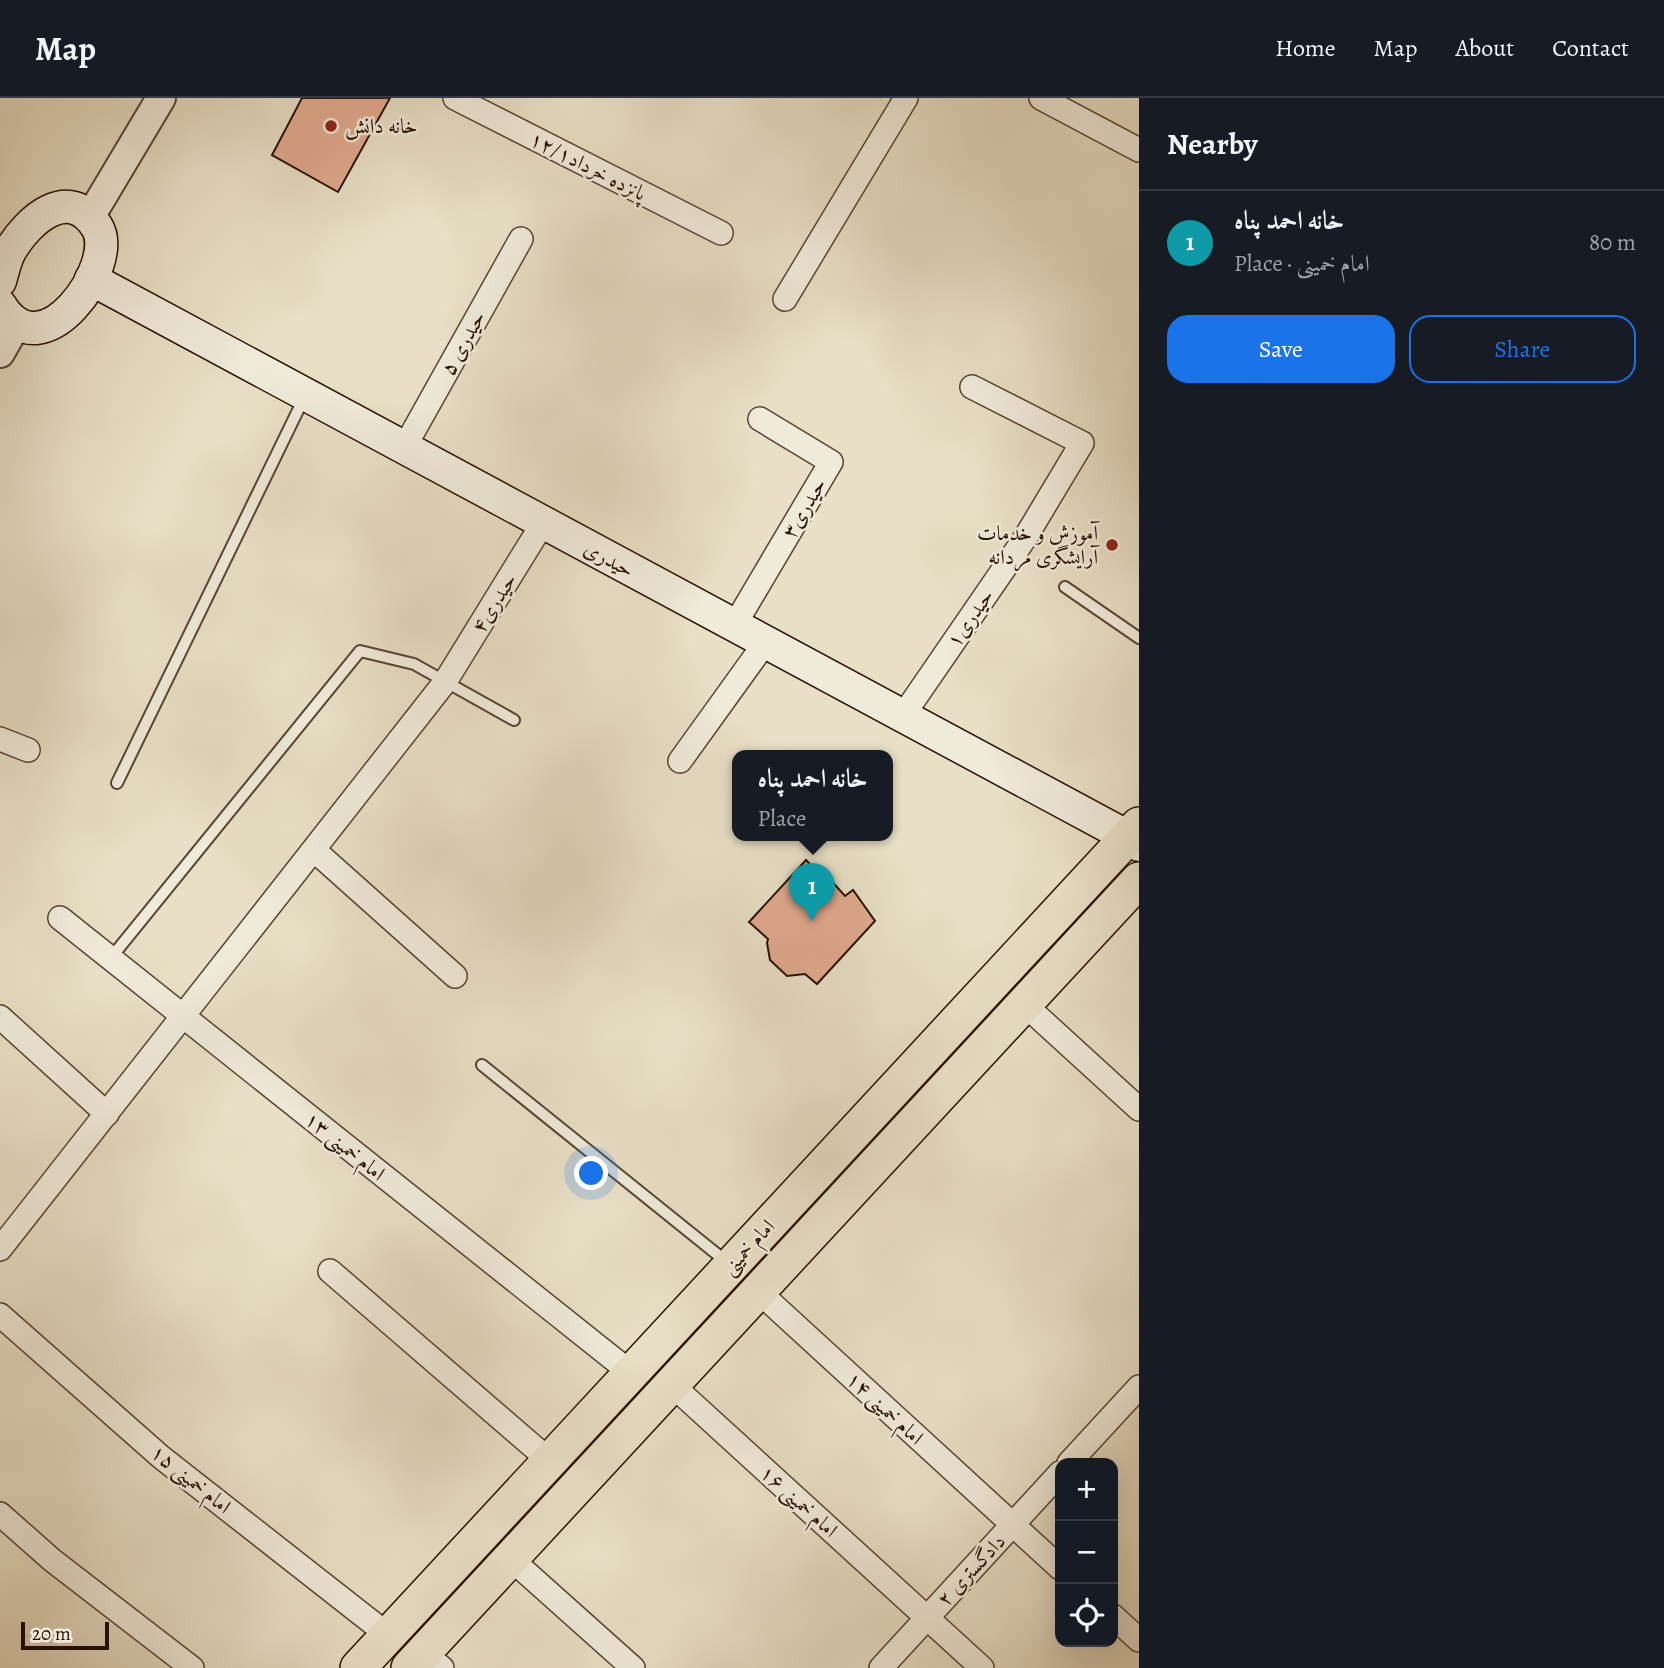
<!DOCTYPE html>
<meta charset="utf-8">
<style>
body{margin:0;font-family:Alegreya,Amiri,serif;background:#242831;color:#f1f3f6}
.controls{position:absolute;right:21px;bottom:21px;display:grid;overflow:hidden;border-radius:14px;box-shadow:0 7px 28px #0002}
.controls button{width:63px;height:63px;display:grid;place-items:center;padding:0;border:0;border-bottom:2px solid #363941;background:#171b24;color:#f1f3f6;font:35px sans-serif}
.scale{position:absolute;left:21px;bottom:18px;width:88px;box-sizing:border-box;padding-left:7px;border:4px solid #271100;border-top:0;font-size:19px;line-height:24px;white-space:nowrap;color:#271100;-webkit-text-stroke:5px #f0eada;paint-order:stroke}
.you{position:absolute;left:592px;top:1076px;width:24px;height:24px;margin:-18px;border:5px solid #fff;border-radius:50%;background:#1a73e8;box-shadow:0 0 0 10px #1a73e833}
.badge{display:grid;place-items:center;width:46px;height:46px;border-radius:50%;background:#1a73e8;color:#fff;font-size:23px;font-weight:700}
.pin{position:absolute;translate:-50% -58px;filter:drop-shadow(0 2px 4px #0008)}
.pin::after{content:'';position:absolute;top:37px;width:24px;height:21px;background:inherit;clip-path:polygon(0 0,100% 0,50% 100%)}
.popup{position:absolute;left:732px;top:652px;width:161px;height:91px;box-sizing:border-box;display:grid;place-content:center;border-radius:14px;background:#171b24;filter:drop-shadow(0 2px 5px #0005);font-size:23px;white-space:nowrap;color:#9ea1a6}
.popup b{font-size:26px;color:#f1f3f6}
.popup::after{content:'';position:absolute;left:50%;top:100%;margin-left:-14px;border:14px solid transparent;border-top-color:#171b24}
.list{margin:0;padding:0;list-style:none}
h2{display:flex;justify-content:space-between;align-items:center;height:91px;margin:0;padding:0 28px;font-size:30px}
h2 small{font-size:23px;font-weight:400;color:#9ea1a6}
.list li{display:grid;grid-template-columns:46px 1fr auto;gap:21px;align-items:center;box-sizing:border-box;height:105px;padding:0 28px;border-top:2px solid #363941}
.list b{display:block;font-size:26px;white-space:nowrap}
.list p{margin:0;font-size:23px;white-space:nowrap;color:#9ea1a6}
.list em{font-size:23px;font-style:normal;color:#9ea1a6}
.actions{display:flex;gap:14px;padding:21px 28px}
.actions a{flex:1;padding:16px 0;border:2px solid #1a73e8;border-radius:21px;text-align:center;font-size:24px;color:#1a73e8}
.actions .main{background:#1a73e8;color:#fff}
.icon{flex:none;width:38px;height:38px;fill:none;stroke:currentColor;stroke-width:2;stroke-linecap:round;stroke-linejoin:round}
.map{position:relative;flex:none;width:1139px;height:1570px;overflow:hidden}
header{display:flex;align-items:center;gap:42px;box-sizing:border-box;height:98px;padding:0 35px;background:#171b24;border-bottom:2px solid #363941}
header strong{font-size:33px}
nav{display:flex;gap:38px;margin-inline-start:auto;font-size:24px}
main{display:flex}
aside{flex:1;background:#171b24}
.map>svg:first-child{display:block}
</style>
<header>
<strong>Map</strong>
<nav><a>Home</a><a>Map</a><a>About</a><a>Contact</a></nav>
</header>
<main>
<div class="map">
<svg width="1139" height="1570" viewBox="0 0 1139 1570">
<rect width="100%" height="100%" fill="#e8dfc6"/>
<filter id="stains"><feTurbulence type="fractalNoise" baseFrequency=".00286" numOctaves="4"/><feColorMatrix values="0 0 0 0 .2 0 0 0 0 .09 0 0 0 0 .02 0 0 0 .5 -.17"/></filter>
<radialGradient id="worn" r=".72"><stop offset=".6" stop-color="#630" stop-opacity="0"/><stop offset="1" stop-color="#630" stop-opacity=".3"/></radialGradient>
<g fill="#e1a98f" stroke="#271100" stroke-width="2">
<path d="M302 0H390L338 94 272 57Z"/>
<path d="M806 762 819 776 826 777 845 798 853 792 875 823 817 886 805 876 787 878 770 862 767 845 768 841 749 824Z"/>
</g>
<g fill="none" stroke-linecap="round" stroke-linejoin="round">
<defs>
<g id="service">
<path d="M1065 489 1139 540"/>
<path d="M117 685 304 300"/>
<path d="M110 861 360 553 414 566 514 622"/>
<path d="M482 967 728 1165"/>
</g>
<g id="minor">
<path d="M455 0 721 135"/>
<path d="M1041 0 1139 52"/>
<path d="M785 201 906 0"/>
<path d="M404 350 521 141"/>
<path d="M734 528 831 364 760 321"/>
<path d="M902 619 1025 440 1082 345 972 289"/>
<path d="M0 641 28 652"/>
<path d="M680 663 765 545"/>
<path d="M314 752 455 878"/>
<path d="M60 820 631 1275"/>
<path d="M1024 906 1139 1011"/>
<path d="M0 919 107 1016"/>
<path d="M0 1151 445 584 543 425"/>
<path d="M330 1173 550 1363"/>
<path d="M758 1193 1060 1470"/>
<path d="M0 1217 161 1359 388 1537"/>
<path d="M671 1286 982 1570"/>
<path d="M1069 1365 1139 1289"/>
<path d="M0 1416 52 1462 192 1570"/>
<path d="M510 1460 633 1570"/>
<path d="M1113 1518 1139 1542"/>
<path d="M423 1554 442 1570"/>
<path d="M881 1570 1060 1375"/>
</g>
<g id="tertiary">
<path d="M90 119 161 0"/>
<path d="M0 255 17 225"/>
</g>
<g id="secondary">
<path d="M91 181 1128 739 1139 747"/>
<path d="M0 183C3 173 5 162 10 153 28 122 69 85 97 129 120 166 42 278 0 207"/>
</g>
<g id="primary">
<path d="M358 1570 1139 727"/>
<path d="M409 1570 1139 782"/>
</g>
</defs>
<use href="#service" stroke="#574432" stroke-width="14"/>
<use href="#minor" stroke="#574432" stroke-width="26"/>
<use href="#tertiary" stroke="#574432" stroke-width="32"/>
<use href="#secondary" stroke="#271100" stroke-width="35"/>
<use href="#primary" stroke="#271100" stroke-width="38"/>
<use href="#service" stroke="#f0eada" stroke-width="10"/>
<use href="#minor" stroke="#f0eada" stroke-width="23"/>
<use href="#tertiary" stroke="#f0eada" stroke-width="28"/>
<use href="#secondary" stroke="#f0eada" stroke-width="32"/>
<use href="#primary" stroke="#e8dfc6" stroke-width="35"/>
</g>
<g fill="#8f2418" stroke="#f0eada" stroke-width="2.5">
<circle cx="331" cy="28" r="7"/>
<circle cx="1112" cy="447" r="7"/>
</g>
<g text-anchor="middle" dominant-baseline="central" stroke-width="5" stroke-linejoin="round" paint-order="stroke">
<g font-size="21" fill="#271100" stroke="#f0eada" text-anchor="start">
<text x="345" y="28">خانه دانش</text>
<text x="1098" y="435" text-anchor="end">آموزش و خدمات<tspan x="1098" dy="24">آرایشگری مردانه</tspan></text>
</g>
<g font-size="21" fill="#271100" stroke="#f0eada">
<text transform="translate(588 68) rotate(27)">پانزده خرداد۱۲/۱</text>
<text transform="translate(463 245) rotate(-61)">حیدری ۵</text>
<text transform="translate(804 410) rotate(-59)">حیدری۳</text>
<text transform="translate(609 461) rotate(28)">حیدری</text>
<text transform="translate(494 505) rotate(-58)">حیدری۴</text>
<text transform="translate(970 520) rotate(-55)">حیدری۱</text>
<text transform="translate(345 1048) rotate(39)">امام خمینی ۱۳</text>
<text transform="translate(748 1149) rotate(-47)">امام خمینی</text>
<text transform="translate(885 1310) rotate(43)">امام خمینی ۱۴</text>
<text transform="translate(191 1381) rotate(39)">امام خمینی ۱۵</text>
<text transform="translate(799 1403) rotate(42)">امام خمینی ۱۶</text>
<text transform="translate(971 1472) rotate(-47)">دادگستری ۲</text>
</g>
</g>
<rect width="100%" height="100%" filter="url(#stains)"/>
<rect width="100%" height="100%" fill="url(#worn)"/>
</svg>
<div class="controls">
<button>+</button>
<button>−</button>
<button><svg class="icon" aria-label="locate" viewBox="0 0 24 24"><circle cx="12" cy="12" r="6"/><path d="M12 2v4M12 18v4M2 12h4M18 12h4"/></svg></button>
</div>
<div class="scale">20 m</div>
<div class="you"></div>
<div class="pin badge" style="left:812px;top:823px;background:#0f9aa8">1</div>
<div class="popup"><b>خانه احمد پناه</b>Place</div>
</div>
<aside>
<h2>Nearby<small></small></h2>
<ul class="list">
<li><span class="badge" style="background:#0f9aa8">1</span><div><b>خانه احمد پناه</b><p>Place · امام خمینی</p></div><em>80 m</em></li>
</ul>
<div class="actions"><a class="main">Save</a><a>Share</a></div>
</aside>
</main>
